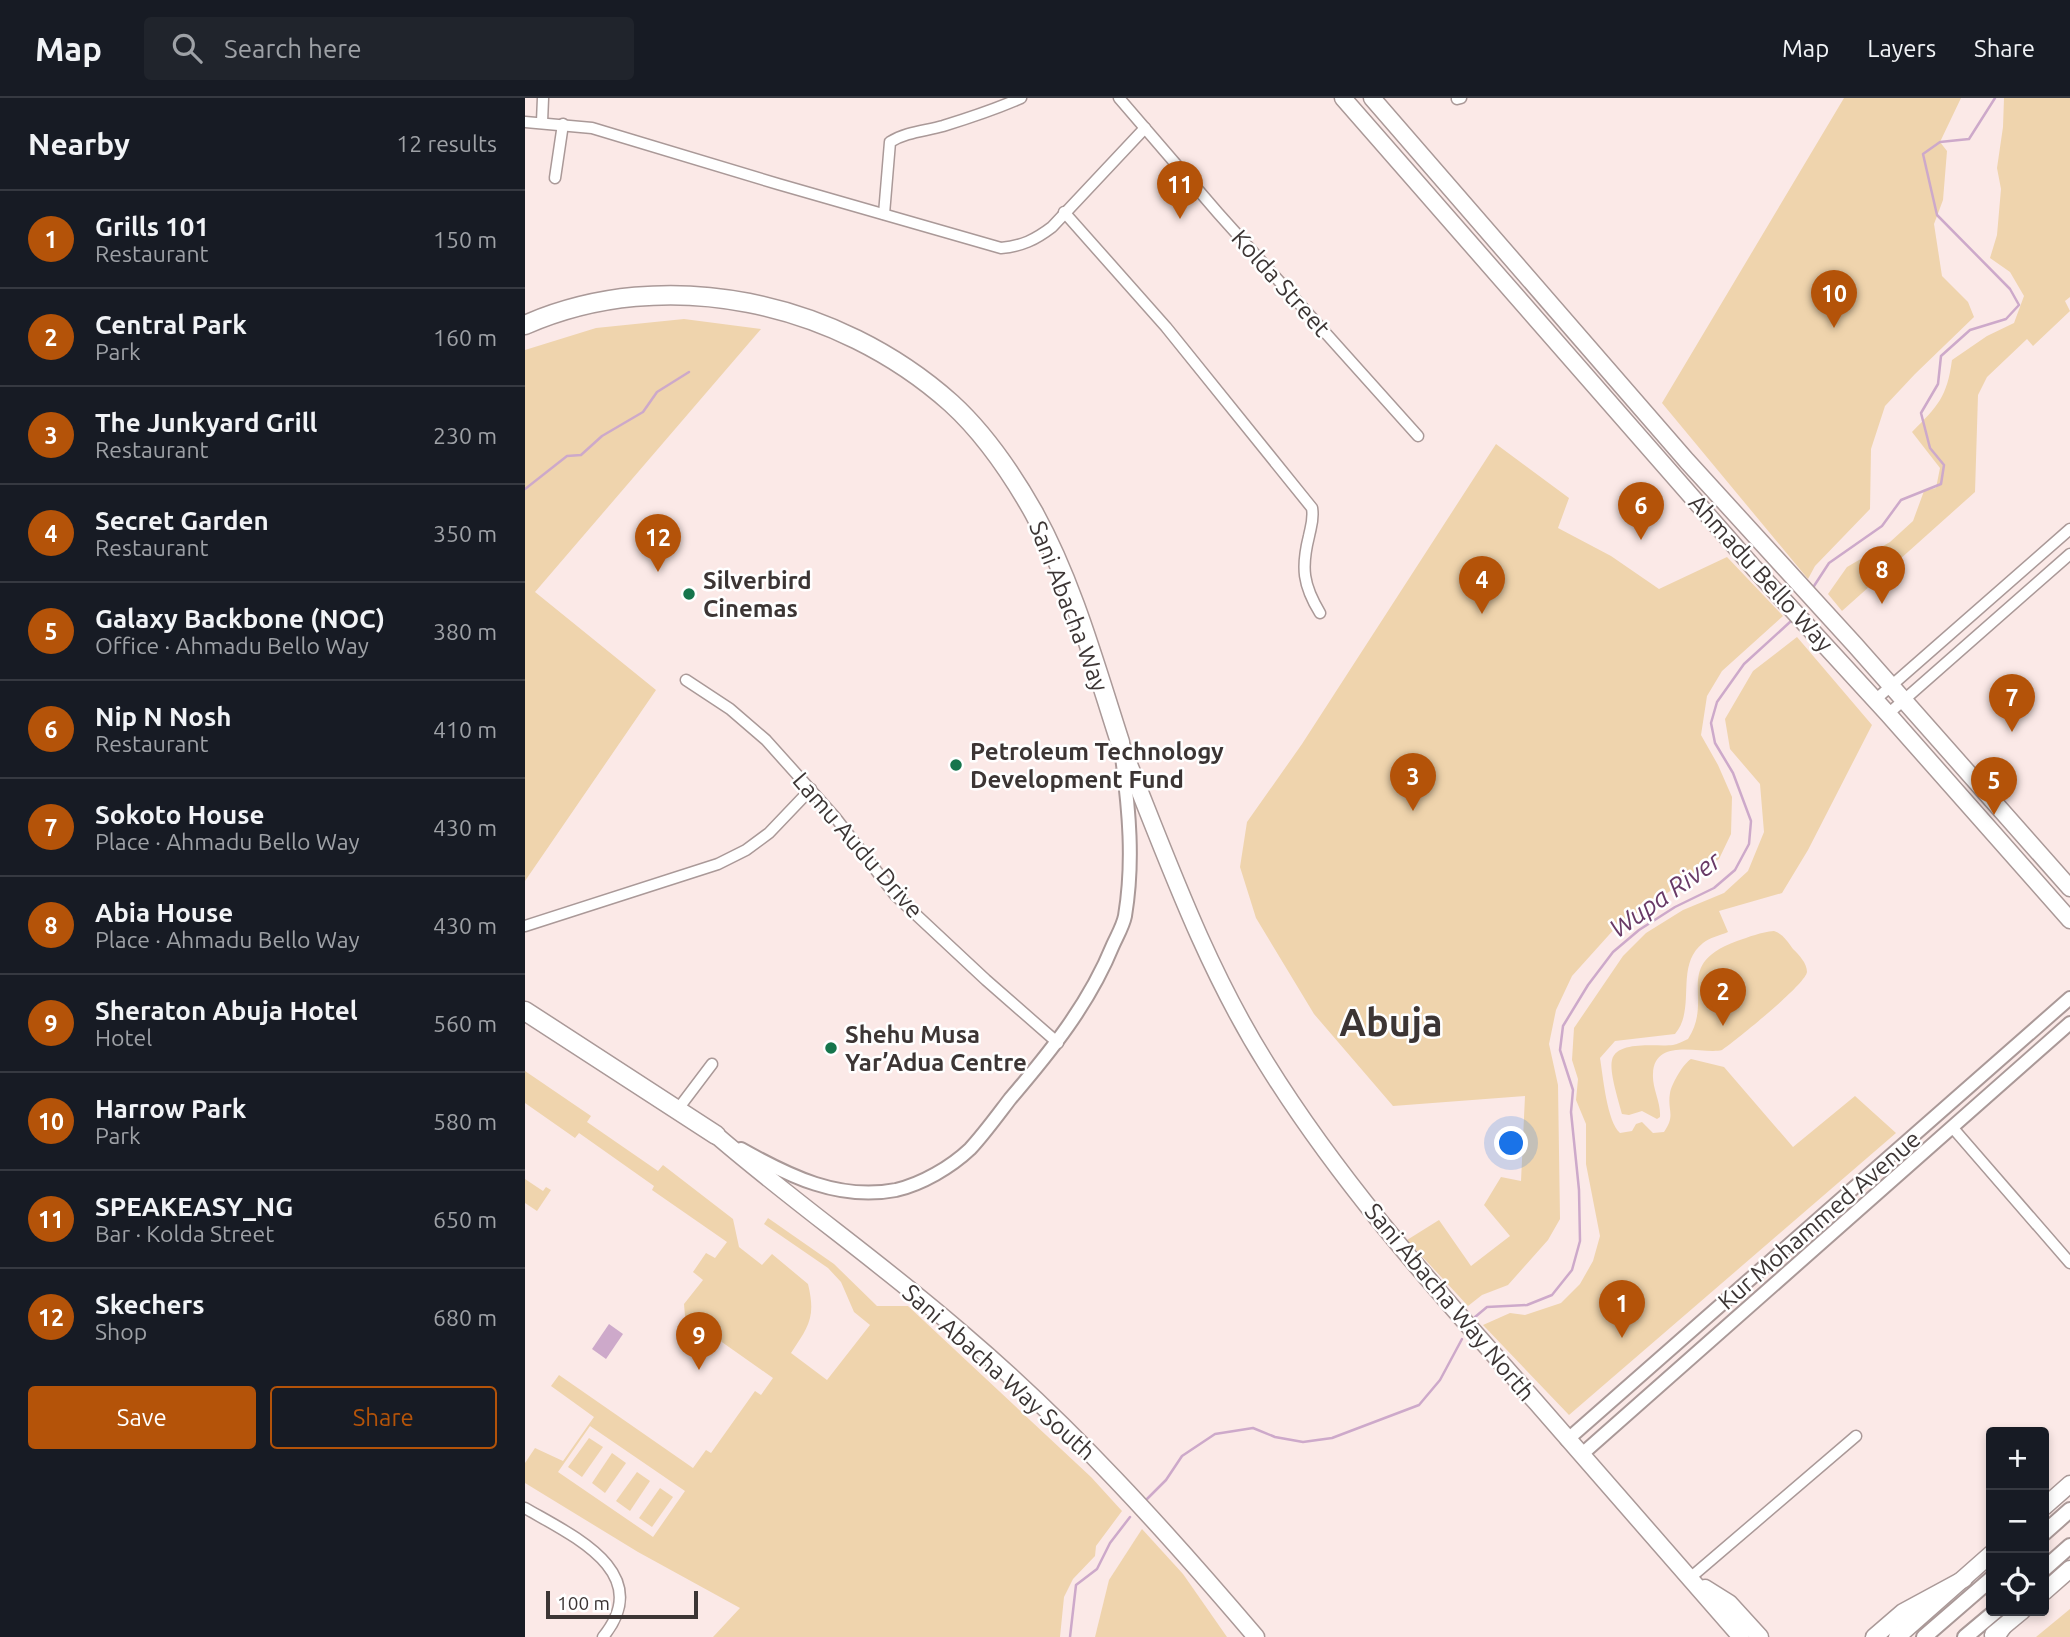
<!DOCTYPE html>
<meta charset="utf-8">
<style>
body{margin:0;font-family:Ubuntu,sans-serif;background:#20242c;color:#f1f3f6}
.controls{position:absolute;right:21px;bottom:21px;display:grid;overflow:hidden;border-radius:7px;box-shadow:0 4px 10px #0003}
.controls button{width:63px;height:63px;display:grid;place-items:center;padding:0;border:0;border-bottom:2px solid #363941;background:#171b24;color:#f1f3f6;font:35px sans-serif}
.scale{position:absolute;left:21px;bottom:18px;width:152px;box-sizing:border-box;padding-left:7px;border:4px solid #3c3534;border-top:0;font-size:19px;line-height:24px;white-space:nowrap;color:#3c3534;-webkit-text-stroke:5px #fff;paint-order:stroke}
.you{position:absolute;left:987px;top:1046px;width:24px;height:24px;margin:-18px;border:5px solid #fff;border-radius:50%;background:#1a73e8;box-shadow:0 0 0 10px #1a73e833}
.badge{display:grid;place-items:center;width:46px;height:46px;border-radius:50%;background:#b45309;color:#fff;font-size:23px;font-weight:700}
.pin{position:absolute;translate:-50% -58px;filter:drop-shadow(0 2px 4px #0008)}
.pin::after{content:'';position:absolute;top:37px;width:24px;height:21px;background:inherit;clip-path:polygon(0 0,100% 0,50% 100%)}
.list{margin:0;padding:0;list-style:none}
h2{display:flex;justify-content:space-between;align-items:center;height:91px;margin:0;padding:0 28px;font-size:30px}
h2 small{font-size:23px;font-weight:400;color:#9ea1a6}
.list li{display:grid;grid-template-columns:46px 1fr auto;gap:21px;align-items:center;box-sizing:border-box;height:98px;padding:0 28px;border-top:2px solid #363941}
.list b{display:block;font-size:26px;white-space:nowrap}
.list p{margin:0;font-size:23px;white-space:nowrap;color:#9ea1a6}
.list em{font-size:23px;font-style:normal;color:#9ea1a6}
.actions{display:flex;gap:14px;padding:21px 28px}
.actions a{flex:1;padding:16px 0;border:2px solid #b45309;border-radius:7px;text-align:center;font-size:24px;color:#b45309}
.actions .main{background:#b45309;color:#fff}
.icon{flex:none;width:38px;height:38px;fill:none;stroke:currentColor;stroke-width:2;stroke-linecap:round;stroke-linejoin:round}
.map{position:relative;flex:none;width:1545px;height:1539px;overflow:hidden}
header{display:flex;align-items:center;gap:42px;box-sizing:border-box;height:98px;padding:0 35px;background:#171b24;border-bottom:2px solid #363941}
header strong{font-size:33px}
nav{display:flex;gap:38px;margin-inline-start:auto;font-size:24px}
.search{width:490px;height:63px;background:#20242c;display:flex;align-items:center;gap:18px;box-sizing:border-box;padding:0 24px;border-radius:7px;color:#9ea1a6;font-size:26px}
main{display:flex}
aside{flex:1;background:#171b24}
.map>svg:first-child{display:block}
</style>
<header>
<strong>Map</strong>
<div class="search"><svg class="icon" aria-label="search" viewBox="0 0 24 24"><circle cx="10" cy="10" r="6"/><path d="M15 15l6 6"/></svg>Search here</div>
<nav><a>Map</a><a>Layers</a><a>Share</a></nav>
</header>
<main>
<aside>
<h2>Nearby<small>12 results</small></h2>
<ul class="list">
<li><span class="badge">1</span><div><b>Grills 101</b><p>Restaurant</p></div><em>150 m</em></li>
<li><span class="badge">2</span><div><b>Central Park</b><p>Park</p></div><em>160 m</em></li>
<li><span class="badge">3</span><div><b>The Junkyard Grill</b><p>Restaurant</p></div><em>230 m</em></li>
<li><span class="badge">4</span><div><b>Secret Garden</b><p>Restaurant</p></div><em>350 m</em></li>
<li><span class="badge">5</span><div><b>Galaxy Backbone (NOC)</b><p>Office · Ahmadu Bello Way</p></div><em>380 m</em></li>
<li><span class="badge">6</span><div><b>Nip N Nosh</b><p>Restaurant</p></div><em>410 m</em></li>
<li><span class="badge">7</span><div><b>Sokoto House</b><p>Place · Ahmadu Bello Way</p></div><em>430 m</em></li>
<li><span class="badge">8</span><div><b>Abia House</b><p>Place · Ahmadu Bello Way</p></div><em>430 m</em></li>
<li><span class="badge">9</span><div><b>Sheraton Abuja Hotel</b><p>Hotel</p></div><em>560 m</em></li>
<li><span class="badge">10</span><div><b>Harrow Park</b><p>Park</p></div><em>580 m</em></li>
<li><span class="badge">11</span><div><b>SPEAKEASY_NG</b><p>Bar · Kolda Street</p></div><em>650 m</em></li>
<li><span class="badge">12</span><div><b>Skechers</b><p>Shop</p></div><em>680 m</em></li>
</ul>
<div class="actions"><a class="main">Save</a><a>Share</a></div>
</aside>
<div class="map">
<svg width="1545" height="1539" viewBox="0 0 1545 1539">
<rect width="100%" height="100%" fill="#fbe9e7"/>
<g fill="#efd4ad" fill-rule="evenodd">
<path d="M1319 0H1436L1415 44 1422 53 1418 102 1409 126 1417 178 1443 204 1449 219 1390 276 1360 308 1346 351 1345 411 1290 468 1283 481 1137 305Z"/>
<path d="M1479 0H1545V199L1540 203 1545 213 1508 248 1502 241 1462 279 1453 297 1450 394 1317 513 1303 496 1322 469 1365 444 1388 423 1399 393 1411 390 1415 370 1387 334C1413 308 1422 299 1427 262L1462 238 1489 225 1499 198 1485 174 1465 160 1472 137 1476 91 1472 70 1478 29Z"/>
<path d="M159 221 236 231 10 494 131 592 0 783V252L71 230Z"/>
<path d="M971 346 1044 400 1033 430 1086 458 1134 491 1202 459 1258 518 1197 573 1182 598 1176 637 1193 667 1207 699 1206 736 1194 761 1092 828 1047 878 1031 912 1024 946 1033 987 1035 1121 1023 1142 983 1187 957 1197 943 1208 882 1142 914 1122 946 1168 985 1138 959 1107 976 1079 996 1083 1000 998 868 1008 789 916 731 820 715 769 722 724 777 646Z"/>
<path d="M1272 539 1347 627 1283 752 1257 795 1194 813 1203 834C1196 837 1184 840 1178 845 1149 868 1172 910 1150 936L1090 943 1075 960C1078 978 1082 1024 1095 1035L1107 1033 1111 1026 1117 1024 1128 1035 1139 1034C1151 1017 1142 1013 1145 995 1147 985 1158 966 1166 961L1199 969 1268 1049 1330 998 1371 1035 1044 1317 958 1227 985 1215 1000 1217 1036 1205 1055 1186 1068 1163 1075 1138 1061 1066V1026L1051 1002 1053 981 1047 962 1049 930 1098 858 1121 835 1158 812 1199 795 1223 773 1239 734 1235 686 1205 651 1200 621 1228 573Z"/>
<path d="M1249 833C1258 836 1262 843 1268 851 1274 857 1282 865 1282 874 1280 887 1211 942 1197 952 1179 957 1129 938 1128 976 1127 990 1136 1004 1135 1019L1132 1021 1117 1013 1104 1017 1097 1016C1094 1004 1084 974 1087 962 1092 942 1132 949 1148 947 1153 946 1158 943 1163 941 1190 900 1146 867 1212 843 1224 839 1236 834 1249 833Z"/>
<path d="M0 973 66 1018 62 1024 133 1073 138 1067 208 1121 214 1149 237 1167 247 1156 283 1186C291 1219 284 1228 266 1255L302 1282 345 1227 329 1214 316 1184 303 1170 239 1126 243 1120 309 1166 352 1208H383L566 1379 597 1413 571 1448 570 1458 548 1481 539 1499 535 1539H188L215 1510 113 1454 0 1385V1365L10 1350 38 1363 69 1319 26 1288 34 1277 168 1370 181 1352 186 1355 230 1293 236 1297 248 1280 160 1218 159 1206 178 1182 168 1174 181 1155 190 1160 202 1144 127 1092 129 1088 54 1035 50 1040 0 1005ZM65 1328 160 1393 128 1439 33 1374Z"/>
<path d="M0 1081 18 1093 21 1089 26 1092 12 1113 0 1105Z"/>
<path d="M64 1340 78 1349 57 1379 43 1369Z"/>
<path d="M87 1355 101 1365 80 1395 67 1385Z"/>
<path d="M112 1374 125 1383 105 1413 91 1403Z"/>
<path d="M135 1390 148 1399 127 1429 114 1420Z"/>
<path d="M617 1431 658 1476 702 1539H570L584 1482Z"/>
<path d="M1545 1511V1539H1511Z"/>
</g>
<path fill="#cda9ca" d="M84 1226 98 1236 81 1261 67 1251Z"/>
<g fill="none" stroke-linecap="round" stroke-linejoin="round">
<g stroke="#cda9ca" stroke-width="2.5">
<path d="M0 391 42 358 56 357 77 338 118 314 132 294 164 274"/>
<path d="M1289 488 1304 465 1357 428 1376 402 1416 386 1419 367 1405 350 1396 315 1413 286 1416 258 1445 232 1481 221 1494 207 1485 191 1412 117 1398 56 1415 44 1444 41 1470 0"/>
<path d="M950 1219 962 1209 1002 1207 1027 1197 1047 1172 1055 1143 1054 1092 1046 1014 1048 992 1035 952 1038 928 1063 887 1088 854 1114 832 1150 809 1189 790 1210 772 1224 746 1226 723 1208 675 1190 645 1186 625 1192 604 1219 566 1265 524"/>
<path d="M622 1401 641 1382 657 1358 690 1336 728 1330 750 1339 778 1344 807 1340 894 1307 915 1282 937 1241"/>
<path d="M545 1539 551 1487 572 1471 585 1445 605 1419"/>
</g>
<defs>
<g id="minor">
<path d="M594 0 693 115 893 338"/>
<path d="M932 1 936 0"/>
<path d="M0 24 67 30 253 86 476 150C497 148 510 142 527 129L620 30"/>
<path d="M17 24 18 0"/>
<path d="M30 80 38 26"/>
<path d="M539 114 641 229 787 410C789 421 786 428 784 438 776 470 778 487 795 515"/>
<path d="M359 116 365 44C381 34 400 33 418 28 444 20 471 11 496 0"/>
<path d="M161 582 205 611 241 642 310 719 370 797 461 882 533 945"/>
<path d="M1350 602 1545 431"/>
<path d="M1363 616 1545 456"/>
<path d="M0 828 193 766 221 752 244 735 286 691"/>
<path d="M153 1011 187 966"/>
<path d="M1427 1029 1545 1165"/>
<path d="M0 1410C46 1437 131 1474 78 1539"/>
<path d="M1165 1480 1331 1338"/>
</g>
<g id="tertiary">
<path d="M216 1051C264 1078 314 1103 371 1092 397 1086 426 1069 445 1051 459 1036 472 1018 485 1001 526 953 564 906 588 847 592 838 598 828 600 818 609 764 604 711 597 659"/>
<path d="M1042 1342 1545 900"/>
<path d="M1056 1357 1545 925"/>
</g>
<g id="secondary">
<path d="M1519 1435 1545 1412"/>
<path d="M1519 1471 1545 1448"/>
<path d="M1399 1539 1466 1481"/>
<path d="M1440 1539 1471 1513"/>
</g>
<g id="primary">
<path d="M818 0 1229 470 1363 616 1545 822"/>
<path d="M847 0 1162 363 1330 547 1545 790"/>
<path d="M1519 1409 1545 1386"/>
<path d="M1519 1494 1545 1471"/>
<path d="M1468 1537 1497 1513"/>
<path d="M1372 1539 1466 1456"/>
</g>
<g id="trunk">
<path d="M595 644C639 752 678 865 741 965 811 1078 899 1178 987 1277 1064 1364 1140 1452 1216 1539"/>
<path d="M191 1037C271 1106 359 1167 439 1237 546 1328 640 1432 731 1539"/>
<path d="M1180 1490 1204 1505 1235 1539"/>
<path d="M1349 1539 1378 1514 1439 1481"/>
<path d="M1471 1539 1478 1529"/>
</g>
<g id="motorway">
<path d="M0 227C141 165 313 204 426 305 459 335 487 376 509 415 548 486 570 567 595 644"/>
<path d="M0 913 191 1037"/>
</g>
</defs>
<use href="#minor" stroke="#aa9998" stroke-width="13"/>
<use href="#tertiary" stroke="#aa9998" stroke-width="16"/>
<use href="#secondary" stroke="#aa9998" stroke-width="18"/>
<use href="#primary" stroke="#aa9998" stroke-width="19"/>
<use href="#trunk" stroke="#aa9998" stroke-width="19"/>
<use href="#motorway" stroke="#aa9998" stroke-width="21"/>
<use href="#minor" stroke="#fff" stroke-width="10"/>
<use href="#tertiary" stroke="#fff" stroke-width="12"/>
<use href="#secondary" stroke="#fff" stroke-width="14"/>
<use href="#primary" stroke="#fff" stroke-width="16"/>
<use href="#trunk" stroke="#fff" stroke-width="16"/>
<use href="#motorway" stroke="#fff" stroke-width="18"/>
</g>
<g fill="#16754c" stroke="#fff" stroke-width="2.5">
<circle cx="164" cy="496" r="7"/>
<circle cx="431" cy="667" r="7"/>
<circle cx="306" cy="950" r="7"/>
</g>
<g text-anchor="middle" dominant-baseline="central" stroke-width="5" stroke-linejoin="round" paint-order="stroke">
<g font-size="24" fill="#3c3534" stroke="#fff">
<text transform="translate(756 185) rotate(48)">Kolda Street</text>
<text transform="translate(1236 475) rotate(48)">Ahmadu Bello Way</text>
<text transform="translate(544 508) rotate(69)">Sani Abacha Way</text>
<text transform="translate(333 747) rotate(49)">Lamu Audu Drive</text>
<text transform="translate(1294 1122) rotate(-41)">Kur Mohammed Avenue</text>
<text transform="translate(925 1204) rotate(50)">Sani Abacha Way North</text>
<text transform="translate(474 1274) rotate(42)">Sani Abacha Way South</text>
</g>
<g font-size="24" font-weight="bold" fill="#3c3534" stroke="#fff" text-anchor="start">
<text x="178" y="482">Silverbird<tspan x="178" dy="28">Cinemas</tspan></text>
<text x="445" y="653">Petroleum Technology<tspan x="445" dy="28">Development Fund</tspan></text>
<text x="320" y="936">Shehu Musa<tspan x="320" dy="28">Yar’Adua Centre</tspan></text>
</g>
<g font-size="26" font-style="italic" fill="#693a67" stroke="#fff">
<text transform="translate(1140 796) rotate(-35)">Wupa River</text>
</g>
<g font-size="38" font-weight="bold" fill="#3c3534" stroke="#fff">
<text x="866" y="924">Abuja</text>
</g>
</g>
</svg>
<div class="controls">
<button>+</button>
<button>−</button>
<button><svg class="icon" aria-label="locate" viewBox="0 0 24 24"><circle cx="12" cy="12" r="6"/><path d="M12 2v4M12 18v4M2 12h4M18 12h4"/></svg></button>
</div>
<div class="scale">100 m</div>
<div class="you"></div>
<div class="pin badge" style="left:1097px;top:1240px">1</div>
<div class="pin badge" style="left:1198px;top:928px">2</div>
<div class="pin badge" style="left:888px;top:713px">3</div>
<div class="pin badge" style="left:957px;top:516px">4</div>
<div class="pin badge" style="left:1469px;top:717px">5</div>
<div class="pin badge" style="left:1116px;top:442px">6</div>
<div class="pin badge" style="left:1487px;top:634px">7</div>
<div class="pin badge" style="left:1357px;top:506px">8</div>
<div class="pin badge" style="left:174px;top:1272px">9</div>
<div class="pin badge" style="left:1309px;top:230px">10</div>
<div class="pin badge" style="left:655px;top:121px">11</div>
<div class="pin badge" style="left:133px;top:474px">12</div>
</div>
</main>
